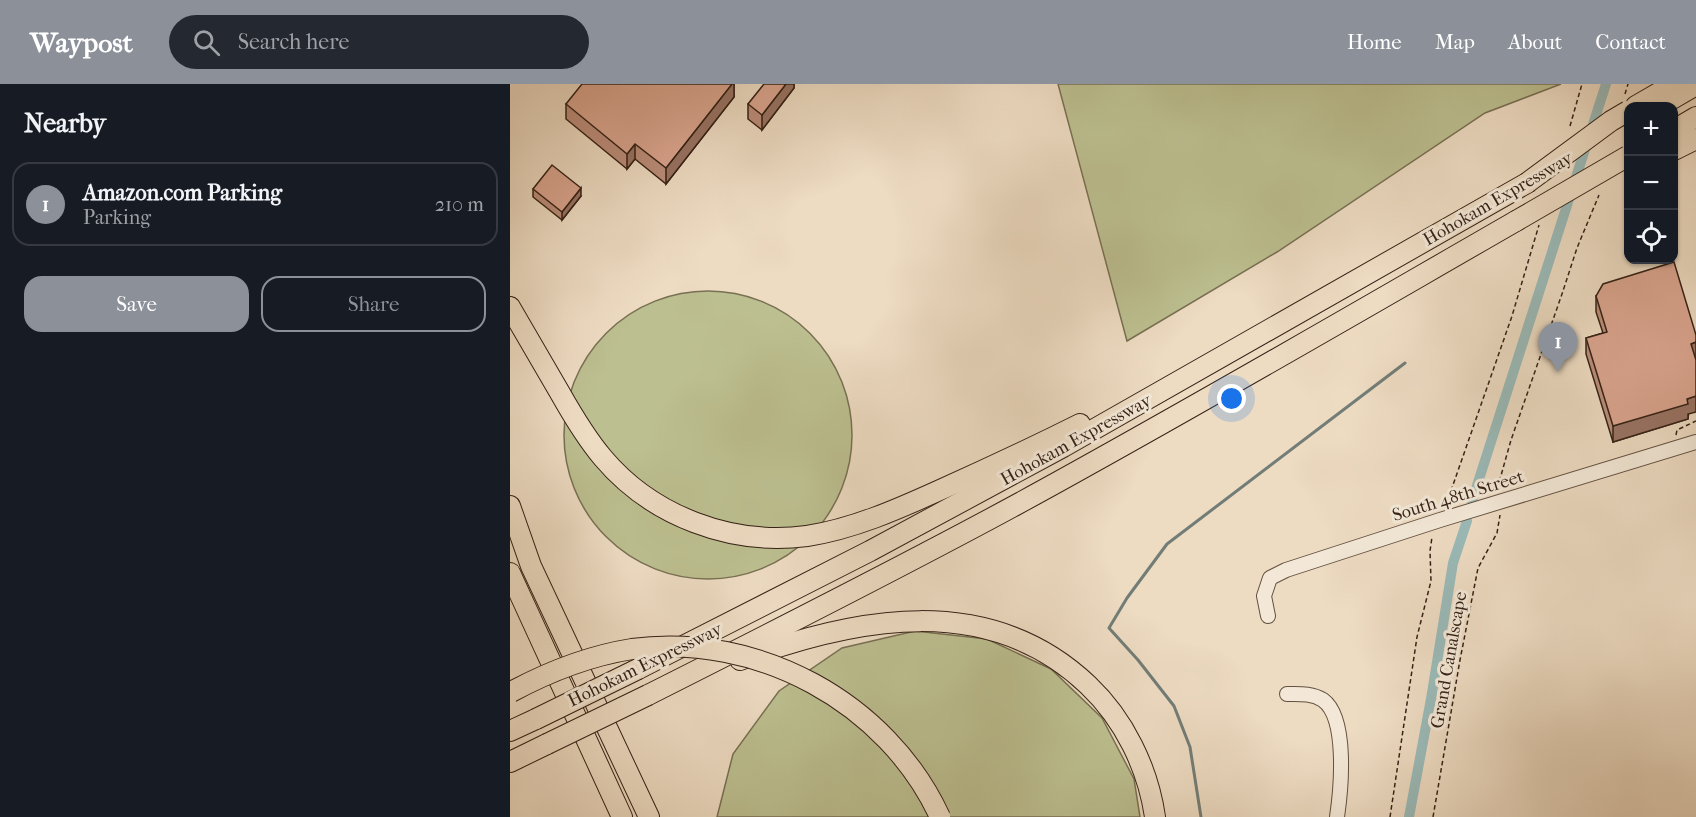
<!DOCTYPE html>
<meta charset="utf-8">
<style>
body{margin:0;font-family:"IM FELL French Canon",serif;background:#242831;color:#f1f3f6}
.controls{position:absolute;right:18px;top:18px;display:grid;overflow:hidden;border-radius:12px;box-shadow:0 2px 4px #0004}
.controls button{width:54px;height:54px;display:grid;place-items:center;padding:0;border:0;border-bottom:2px solid #363941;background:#171b24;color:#f1f3f6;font:30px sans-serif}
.you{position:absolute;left:722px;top:315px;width:21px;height:21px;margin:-15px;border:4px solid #fff;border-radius:50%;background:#1a73e8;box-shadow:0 0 0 9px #1a73e833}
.badge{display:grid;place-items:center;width:39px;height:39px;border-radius:50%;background:#8c9099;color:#fff;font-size:20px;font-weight:700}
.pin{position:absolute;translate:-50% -50px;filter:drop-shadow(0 2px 3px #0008)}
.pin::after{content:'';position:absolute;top:32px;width:21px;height:18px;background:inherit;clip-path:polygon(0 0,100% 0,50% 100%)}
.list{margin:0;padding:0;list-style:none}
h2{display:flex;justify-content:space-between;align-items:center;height:78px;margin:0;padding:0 24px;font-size:26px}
h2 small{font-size:20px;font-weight:400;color:#9ea1a6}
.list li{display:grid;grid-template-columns:39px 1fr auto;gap:18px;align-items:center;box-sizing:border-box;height:84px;margin:0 12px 12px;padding:0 12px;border:2px solid #363941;border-radius:18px}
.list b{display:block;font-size:22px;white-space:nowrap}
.list p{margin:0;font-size:20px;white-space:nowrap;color:#9ea1a6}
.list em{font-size:20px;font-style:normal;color:#9ea1a6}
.actions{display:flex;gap:12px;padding:18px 24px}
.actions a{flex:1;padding:14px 0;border:2px solid #8c9099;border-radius:18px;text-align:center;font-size:21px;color:#8c9099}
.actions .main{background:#8c9099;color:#fff}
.icon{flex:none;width:33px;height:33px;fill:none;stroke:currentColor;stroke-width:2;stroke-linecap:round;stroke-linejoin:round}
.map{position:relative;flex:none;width:1186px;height:733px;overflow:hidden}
header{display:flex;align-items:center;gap:36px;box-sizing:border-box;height:84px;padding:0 30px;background:#8c9099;color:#fff}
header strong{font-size:28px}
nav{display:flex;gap:33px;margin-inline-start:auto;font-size:21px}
.search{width:420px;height:54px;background:#242831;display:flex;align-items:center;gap:15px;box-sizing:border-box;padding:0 21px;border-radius:33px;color:#9ea1a6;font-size:22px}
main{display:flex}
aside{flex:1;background:#171b24}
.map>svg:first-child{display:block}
</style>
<header>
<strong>Waypost</strong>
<div class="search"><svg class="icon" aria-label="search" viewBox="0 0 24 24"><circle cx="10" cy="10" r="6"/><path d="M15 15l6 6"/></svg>Search here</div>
<nav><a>Home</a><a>Map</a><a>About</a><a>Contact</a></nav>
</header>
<main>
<aside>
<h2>Nearby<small></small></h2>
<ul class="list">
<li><span class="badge">1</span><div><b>Amazon.com Parking</b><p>Parking</p></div><em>210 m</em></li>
</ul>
<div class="actions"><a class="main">Save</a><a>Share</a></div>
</aside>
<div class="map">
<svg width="1186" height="733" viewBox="0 0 1186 733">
<rect width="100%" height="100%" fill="#eddbc2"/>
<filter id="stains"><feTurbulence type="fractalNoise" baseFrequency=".00333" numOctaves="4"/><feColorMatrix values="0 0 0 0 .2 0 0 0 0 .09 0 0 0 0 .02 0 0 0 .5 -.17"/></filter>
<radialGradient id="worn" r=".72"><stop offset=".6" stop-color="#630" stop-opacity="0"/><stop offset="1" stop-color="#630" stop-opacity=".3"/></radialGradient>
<g fill="#bcbf90" stroke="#787053" stroke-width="1.5">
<path d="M548 0H1051L975 29 767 168 617 257Z"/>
<circle cx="198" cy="351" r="144"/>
<path d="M405 547 477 555 541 585 592 634 624 695 630 733H207L223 670 269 607 332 564Z"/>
</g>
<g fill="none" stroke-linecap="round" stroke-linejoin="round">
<path stroke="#727d77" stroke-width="3" d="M691 733 680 663 664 622 628 576 599 544 617 514 657 460 895 279"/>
<g stroke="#9abab8" stroke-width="10">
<path d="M962 417 1096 0"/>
<path d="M899 733 921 615 943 479 957 437"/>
</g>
<defs>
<g id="minor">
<path d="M758 532 754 512 760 494 776 486 930 436 1186 358"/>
<path d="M777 610C789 610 802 609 813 616 838 634 831 706 827 733"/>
</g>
<g id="highway">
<path d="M1155 19 1186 1"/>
<path d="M1126 22 1164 0"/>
<path d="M1164 46 1186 33"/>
<path d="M1164 66 1186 55"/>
<path d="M0 223C17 252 34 281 50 309 63 332 76 354 93 374 142 432 221 462 297 452 343 445 388 425 430 406 477 385 524 363 570 340"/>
<path d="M0 422 21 482 139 733"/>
<path d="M0 489 112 733"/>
<path d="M230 576C346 533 479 507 578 601 614 635 638 684 645 733"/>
<path d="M128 585 360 467 553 363 1017 99"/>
<path d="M138 611C261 549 384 487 504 422 673 330 839 233 1006 137"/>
<path d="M0 647 26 635"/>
<path d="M0 678 37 660"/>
</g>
</defs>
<use href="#minor" stroke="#635041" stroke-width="16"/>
<use href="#highway" stroke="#352116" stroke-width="22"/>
<g stroke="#352116" stroke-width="1.5" stroke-dasharray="4.5 3" stroke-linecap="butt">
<path d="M1115 10 1118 0"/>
<path d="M1060 42 1072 0"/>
<path d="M1166 351 1167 346 1186 337"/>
<path d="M990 405V395L1001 356 1052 210 1067 164 1089 111"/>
<path d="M936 421 1002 232 1029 141"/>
<path d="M880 733 907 553 921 497 920 467 922 453"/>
<path d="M923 733 950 576 968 484 987 449 990 431"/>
</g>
<use href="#minor" stroke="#f3e8d7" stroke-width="14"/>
<use href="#highway" stroke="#eddbc2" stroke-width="20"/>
<defs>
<g id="highway-bridge">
<path d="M1017 99 1101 37 1118 27"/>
<path d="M1006 137 1118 72"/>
<path d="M1 608C40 587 78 572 122 565 247 548 377 618 430 733"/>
<path d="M26 635 128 585"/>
<path d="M37 660 138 611"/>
</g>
</defs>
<use href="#highway-bridge" stroke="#352116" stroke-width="22" stroke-linecap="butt"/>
<use href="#highway-bridge" stroke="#eddbc2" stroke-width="20"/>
</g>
<g fill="#bb8d7a" stroke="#352116" stroke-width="1.5">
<path d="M224 0V13L156 100 125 75 117 85 56 35V20Z"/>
<path d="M284 0V4L252 46 238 35V20Z"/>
<path d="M23 105 71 112 52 136 23 113Z"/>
<path d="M1086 212 1185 274 1178 335 1103 358 1076 270V254L1093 249 1086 228Z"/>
</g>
<g fill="#987363" stroke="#352116" stroke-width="1.5">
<path d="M222 0H224V13L156 100V84Z"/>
<path d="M276 0H284V4L252 46V31Z"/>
<path d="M125 60V75L117 85V70Z"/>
<path d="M71 104V112L52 136V128Z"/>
<path d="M1186 258V274L1181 275V260Z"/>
<path d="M1186 312V328L1178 330V335L1103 358V342Z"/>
</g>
<g fill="#d9a48e" stroke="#352116" stroke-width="1.5">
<path d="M72 0H222L156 84 125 60 117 70 56 20Z"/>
<path d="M254 0H276L252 31 238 20Z"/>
<path d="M42 81 71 104 52 128 23 105Z"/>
<path d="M1164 178 1186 251V258L1181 260 1186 276V312L1177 315 1178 320 1103 342 1076 254 1097 248 1086 212 1093 200Z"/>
</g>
<g text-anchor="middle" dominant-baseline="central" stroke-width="6" stroke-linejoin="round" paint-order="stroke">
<g font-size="18" fill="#352116" stroke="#f3e8d7">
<text transform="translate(988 115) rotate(-30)">Hohokam Expressway</text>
<text transform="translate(566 356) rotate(-29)">Hohokam Expressway</text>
<text transform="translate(948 412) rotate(-17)">South 48th Street</text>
<text transform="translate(939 576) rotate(-80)">Grand Canalscape</text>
<text transform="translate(135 581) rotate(-26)">Hohokam Expressway</text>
</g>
</g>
<rect width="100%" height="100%" filter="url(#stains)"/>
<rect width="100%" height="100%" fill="url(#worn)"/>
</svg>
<div class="controls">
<button>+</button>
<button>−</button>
<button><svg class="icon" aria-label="locate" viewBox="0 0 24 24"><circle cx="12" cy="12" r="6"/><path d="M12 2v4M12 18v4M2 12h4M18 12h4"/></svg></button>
</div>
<div class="you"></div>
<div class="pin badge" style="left:1048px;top:288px">1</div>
</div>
</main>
